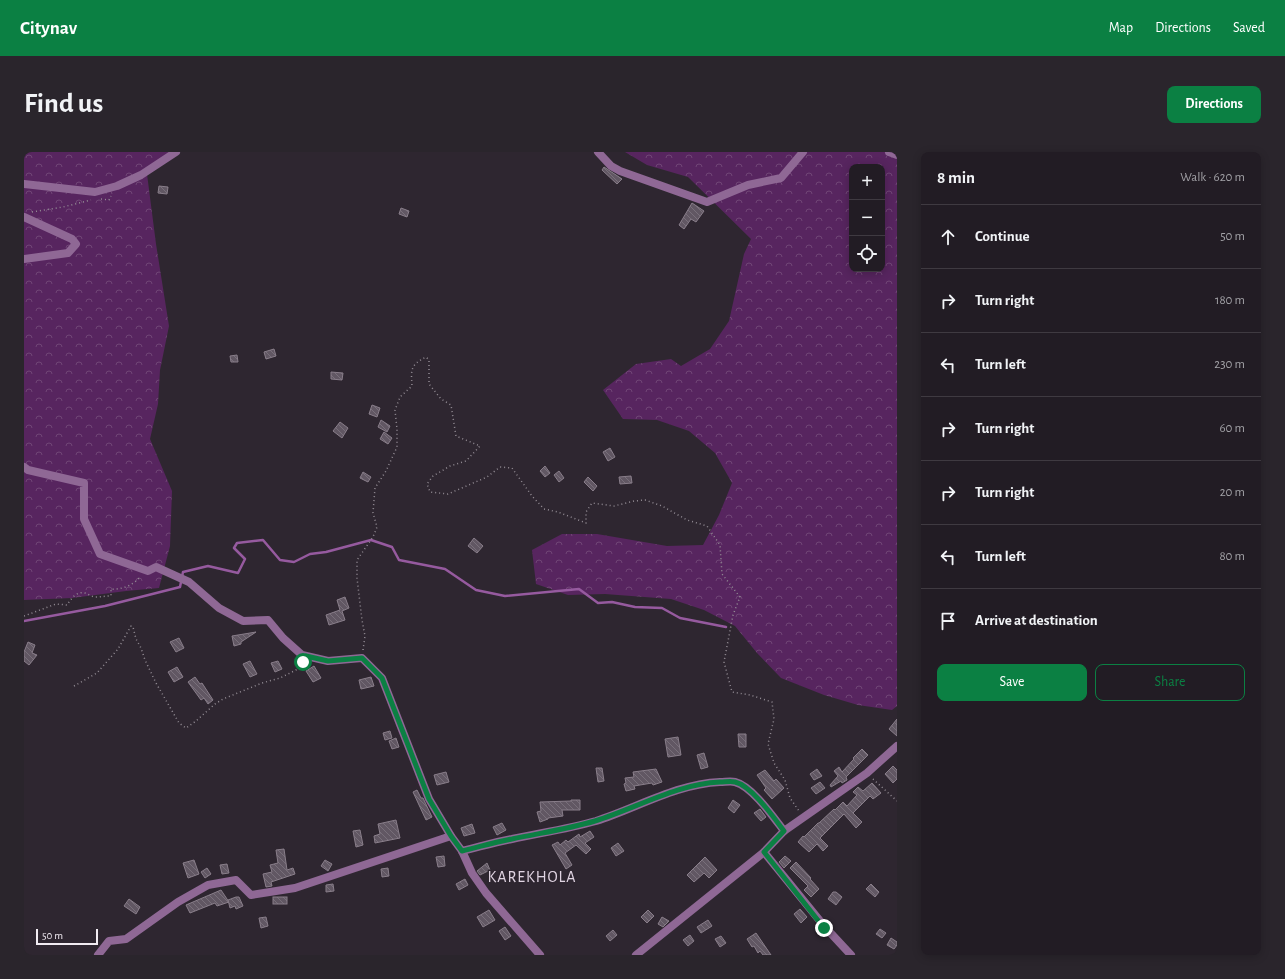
<!DOCTYPE html>
<meta charset="utf-8">
<style>
body{margin:0;font-family:"Alegreya Sans",sans-serif;background:#2a252c;color:#f1f3f6}
.controls{position:absolute;right:12px;top:12px;display:grid;overflow:hidden;border-radius:8px;box-shadow:0 2px 10px #0003}
.controls button{width:36px;height:36px;display:grid;place-items:center;padding:0;border:0;border-bottom:1px solid #3f3a41;background:#221c24;color:#f1f3f6;font:20px sans-serif}
.scale{position:absolute;left:12px;bottom:10px;width:62px;box-sizing:border-box;padding-left:4px;border:2px solid #f1ebf2;border-top:0;font-size:11px;line-height:14px;white-space:nowrap;color:#f1ebf2;-webkit-text-stroke:3px #2e2630;paint-order:stroke}
.stop{position:absolute;width:12px;height:12px;margin:-9px;border:3px solid #0b8043;border-radius:50%;background:#fff}
.stop.end{background:#0b8043;border-color:#fff;box-shadow:0 1px 4px #0008}
.list{margin:0;padding:0;list-style:none}
h2{display:flex;justify-content:space-between;align-items:center;height:52px;margin:0;padding:0 16px;font-size:17px}
h2 small{font-size:13px;font-weight:400;color:#a2a1a6}
.list li{display:grid;grid-template-columns:26px 1fr auto;gap:12px;align-items:center;box-sizing:border-box;height:64px;padding:0 16px;border-top:1px solid #3f3a41}
.list b{display:block;font-size:15px;white-space:nowrap}
.list em{font-size:13px;font-style:normal;color:#a2a1a6}
.actions{display:flex;gap:8px;padding:12px 16px}
.actions a{flex:1;padding:9px 0;border:1px solid #0b8043;border-radius:8px;text-align:center;font-size:14px;color:#0b8043}
.actions .main{background:#0b8043;color:#fff}
.icon{flex:none;width:22px;height:22px;fill:none;stroke:currentColor;stroke-width:2;stroke-linecap:round;stroke-linejoin:round}
.map{position:relative;flex:none;width:873px;height:803px;overflow:hidden;border-radius:8px}
header{display:flex;align-items:center;gap:24px;box-sizing:border-box;height:56px;padding:0 20px;background:#0b8043;color:#fff}
header strong{font-size:19px}
nav{display:flex;gap:22px;margin-inline-start:auto;font-size:14px}
.intro{display:flex;align-items:center;justify-content:space-between;box-sizing:border-box;height:96px;padding:0 24px}
h1{margin:0;font-size:28px}
.button{padding:10px 18px;border-radius:8px;background:#0b8043;color:#fff;font-size:14px;font-weight:700}
main{display:flex;gap:24px;padding:0 24px}
aside{flex:1;background:#221c24;border-radius:8px;box-shadow:0 2px 10px #0003}
.map>svg:first-child{display:block}
</style>
<header>
<strong>Citynav</strong>
<nav><a>Map</a><a>Directions</a><a>Saved</a></nav>
</header>
<div class="intro"><h1>Find us</h1><a class="button">Directions</a></div>
<main>
<div class="map">
<svg width="873" height="803" viewBox="0 0 873 803">
<defs>
<pattern id="forest-crowns" width="20" height="18" patternUnits="userSpaceOnUse"><rect width="20" height="18" fill="#57255f"/><path d="M2 6a3 3 0 1 1 6 0M12 15a3 3 0 1 1 6 0" fill="none" stroke="#704576"/></pattern>
<pattern id="building-back-hatch" width="6" height="6" patternUnits="userSpaceOnUse"><rect width="6" height="6" fill="#615763"/><path d="M-1 5l2 2M0 0l6 6M5-1l2 2" fill="none" stroke="#786f7a"/></pattern>
</defs>
<rect width="100%" height="100%" fill="#2e2630"/>
<g fill="url(#forest-crowns)" fill-rule="evenodd">
<path d="M0 0H151L123 22 132 92 145 174 136 218 134 252 126 287 148 339 146 394 135 436 102 439 48 446 0 448Z"/>
<path d="M601 0H873V554L868 558 834 553 800 543 757 526 733 501 711 474 680 458 647 447 581 442 544 443 512 432 508 398 538 382H573L643 394 679 393 695 363 708 331 691 301 665 279 633 268 599 267 579 238 612 212 647 207 657 214 686 197 705 169 720 102 727 87 664 25 623 13ZM828 15H858V117H828Z"/>
</g>
<g fill="none" stroke-linecap="round" stroke-linejoin="round">
<path stroke="#965a9f" stroke-width="2.5" d="M0 469 81 454 156 435 159 420 184 414 214 421 221 407 210 396 213 391 239 388 256 408 270 410 286 402 302 400 347 388 368 395 375 408 421 417 452 438 481 444 555 437 574 451 588 450 611 455 638 456 656 466 702 475"/>
</g>
<g fill="url(#building-back-hatch)" stroke="#897e8a">
<path d="M580 15 598 27 593 32 578 18Z"/>
<path d="M135 34 144 35 143 42 134 41Z"/>
<path d="M668 51 680 59 672 70 667 67 660 77 655 73Z"/>
<path d="M377 56 385 59 383 65 375 62Z"/>
<path d="M250 197 252 204 242 207 240 200Z"/>
<path d="M213 203 214 210H207L206 204Z"/>
<path d="M307 220 319 221 318 228 307 227Z"/>
<path d="M348 253 356 256 353 265 345 262Z"/>
<path d="M357 268 366 274 363 280 354 275Z"/>
<path d="M316 270 324 276 318 286 309 279Z"/>
<path d="M360 280 368 286 364 292 356 287Z"/>
<path d="M586 296 591 305 584 309 579 300Z"/>
<path d="M521 314 526 321 521 325 516 319Z"/>
<path d="M535 319 540 326 535 330 530 323Z"/>
<path d="M339 320 347 325 344 330 336 326Z"/>
<path d="M607 324 608 331 596 332 595 325Z"/>
<path d="M564 325 573 334 569 339 560 330Z"/>
<path d="M450 386 459 394 453 401 444 394Z"/>
<path d="M321 445 325 456 318 459 321 468 305 473 302 463 316 458 313 448Z"/>
<path d="M232 480 217 490V492L210 494 208 484Z"/>
<path d="M155 486 160 496 152 500 146 490Z"/>
<path d="M4 490 11 493 8 501 13 503 5 513 0 509V500Z"/>
<path d="M226 509 233 522 226 525 219 512Z"/>
<path d="M254 509 258 517 251 520 247 511Z"/>
<path d="M290 514 297 526 289 530 282 519Z"/>
<path d="M153 515 159 525 150 530 144 520Z"/>
<path d="M171 525 176 532 178 531 189 548 184 552 180 546 177 548 164 530Z"/>
<path d="M347 525 350 534 337 537 335 528Z"/>
<path d="M873 567V584L865 577Z"/>
<path d="M366 579 368 586 361 588 359 581Z"/>
<path d="M714 582H722V595H715Z"/>
<path d="M654 585 657 603 644 605 641 587Z"/>
<path d="M372 586 375 595 368 597 365 589Z"/>
<path d="M838 597 844 603 822 625 823 628 818 631 817 629 807 635 806 633 814 624 810 619 815 615 818 620 830 607 829 606Z"/>
<path d="M680 601 684 615 677 617 673 603Z"/>
<path d="M869 614 873 618V627L869 631 861 622Z"/>
<path d="M572 616H578L580 629 574 630Z"/>
<path d="M632 617 638 630 629 633 628 631 610 634 611 637 602 639 600 632 602 631 601 626 610 625 609 620Z"/>
<path d="M793 617 798 624 790 628 786 622Z"/>
<path d="M741 618 750 629 752 627 760 636 748 647 740 638 742 636 733 623Z"/>
<path d="M422 620 425 630 413 633 410 623Z"/>
<path d="M796 630 801 636 792 642 787 636Z"/>
<path d="M848 631 857 641 849 647 846 644 829 661 838 670 832 676 820 662 796 686 804 694 799 699 793 692 785 700 774 690 779 684 780 685 794 671H795L810 657 811 658 819 650 823 654 833 643 829 640 834 635 839 639Z"/>
<path d="M393 638 397 646H399L408 665 402 668 389 640Z"/>
<path d="M547 648H556V658H538L539 664 524 666V667L516 670 513 660 517 659 516 650 547 649Z"/>
<path d="M709 648 716 653 710 661 704 656Z"/>
<path d="M736 657 742 665 737 669 730 661Z"/>
<path d="M372 668 376 686 351 691 350 684 356 682 354 672Z"/>
<path d="M478 671 482 678 473 683 469 675Z"/>
<path d="M448 672 451 681 440 684 437 676Z"/>
<path d="M336 678 339 693 332 695 329 679Z"/>
<path d="M566 679 570 685 561 691 567 697 562 702 552 693 541 701 548 713 542 717 528 693 534 690 536 693 542 688 544 690 555 682 556 685Z"/>
<path d="M594 691 600 699 592 704 587 696Z"/>
<path d="M260 697 263 718 269 716 271 722 247 730 248 734 242 735 239 722 248 720 246 713 254 711 252 698Z"/>
<path d="M420 704 421 714 414 715 412 705Z"/>
<path d="M761 704 767 709 760 716 755 710Z"/>
<path d="M681 705 693 718 685 726 680 721 670 730 663 723Z"/>
<path d="M170 708 175 722 164 726 159 711Z"/>
<path d="M301 708 308 712 304 719 297 714Z"/>
<path d="M772 710 787 726 786 727 795 737 787 745 780 738 784 734 766 716Z"/>
<path d="M463 711 466 718 456 723 453 719Z"/>
<path d="M203 712 205 721 198 722 196 713Z"/>
<path d="M183 716 187 722 181 726 177 720Z"/>
<path d="M364 716 365 724 358 725 357 717Z"/>
<path d="M441 727 444 733 435 738 432 732Z"/>
<path d="M309 732 310 739 302 740V733Z"/>
<path d="M847 732 855 740 851 745 842 737Z"/>
<path d="M197 738 205 750 193 754 191 751 166 761 162 753Z"/>
<path d="M809 740H812L818 745 812 753 804 747Z"/>
<path d="M212 745H215L219 754 212 757 211 754 206 756 204 748Z"/>
<rect x="249" y="745" width="14" height="7"/>
<path d="M105 747 116 755 112 762 100 754Z"/>
<path d="M776 757 783 765 777 771 770 762Z"/>
<path d="M465 758 471 768 459 775 453 765Z"/>
<path d="M624 758 630 764 623 771 617 765Z"/>
<path d="M242 765 244 774 237 776 235 766Z"/>
<path d="M638 765 645 769 639 775 634 772Z"/>
<path d="M684 768 688 774 677 781 673 775Z"/>
<path d="M481 775 487 784 481 788 475 779Z"/>
<path d="M856 777 862 781 858 786 852 782Z"/>
<path d="M589 778 593 783 586 789 582 784Z"/>
<path d="M732 781 747 803H739L736 799 734 801 730 794 728 795 723 787Z"/>
<path d="M666 783 670 789 664 794 659 788Z"/>
<path d="M697 784 702 791 696 795 691 787Z"/>
<path d="M867 786 873 790V793L870 797 863 793Z"/>
</g>
<g fill="none" stroke-linecap="round" stroke-linejoin="round">
<g stroke="#948d95" stroke-width="1.5" stroke-dasharray="1 3" stroke-linecap="butt">
<path d="M77 47 85 48 87 44"/>
<path d="M8 60 39 55 67 48"/>
<path d="M0 464 32 452 43 453C47 447 52 439 61 441 64 442 67 444 70 445 76 445 81 444 87 444V437C97 438 110 433 116 425"/>
<path d="M339 498 341 484 338 468 333 426V408L349 385 353 375 349 361 351 336 362 319 373 295V277L371 258 376 245 388 234C387 218 386 213 402 205L405 208V232L417 247 427 253 432 284 456 294 442 309 426 314 409 324 403 332 406 340 424 342 463 325 476 315 488 316 508 344 520 357 534 360 562 371V360L568 351 590 354 610 349 621 348 638 354 663 368 683 374 696 393 698 422 716 445 709 463 700 510 708 540 726 543 748 550 750 567 744 592 750 611 761 628 766 646 775 659"/>
<path d="M50 534 73 521 94 497 107 474 109 475 112 487 117 496 121 508 132 531 155 571 162 576 172 569 191 552 199 547 238 531 256 526 272 518 278 511"/>
<path d="M849 627 873 649"/>
</g>
<g stroke="#8f6895" stroke-width="8">
<path d="M574 0 587 14 596 19 683 50 724 33 757 26 779 0"/>
<path d="M865 0 873 3"/>
<path d="M0 32 71 40 93 34 117 23 152 0"/>
<path d="M0 65 48 87 52 92 44 101 0 107"/>
<path d="M0 315 4 318 60 331V367L76 402 124 419 132 415 165 430 195 456 219 469 244 468 259 486 278 503 304 509 338 506 358 526 405 647 427 684 438 699 448 721 462 741 516 803"/>
<path d="M438 699C455 695 471 690 488 687 516 681 544 677 572 669 613 656 652 632 696 630 701 630 707 629 711 630 728 634 750 666 760 679"/>
<path d="M740 700 801 775 827 803"/>
<path d="M74 803 85 789 102 787 154 750 184 733 212 728 227 743 271 736 427 684"/>
</g>
<path stroke="#8f6895" stroke-width="8" d="M612 803 740 700 760 679 843 621 873 594"/>
</g>
<g fill="none" stroke-linecap="round" stroke-linejoin="round">
<path stroke="#0b8043" stroke-width="5" d="M279 510 282 504 304 509 338 506 358 526 405 647 427 684 438 699C455 695 471 690 488 687 516 681 544 677 571 669 613 656 652 632 696 630 701 630 707 629 711 630 728 634 750 666 760 679L740 700 800 776"/>
</g>
<g text-anchor="middle" dominant-baseline="central" stroke-width="3" stroke-linejoin="round" paint-order="stroke">
<g font-size="16" letter-spacing="1" fill="#e0d4e2" stroke="#2e2630">
<text x="508" y="725">KAREKHOLA</text>
</g>
</g>
</svg>
<div class="controls">
<button>+</button>
<button>−</button>
<button><svg class="icon" aria-label="locate" viewBox="0 0 24 24"><circle cx="12" cy="12" r="6"/><path d="M12 2v4M12 18v4M2 12h4M18 12h4"/></svg></button>
</div>
<div class="scale">50 m</div>
<div class="stop" style="left:279px;top:510px"></div>
<div class="stop end" style="left:800px;top:776px"></div>
</div>
<aside>
<h2>8 min<small>Walk · 620 m</small></h2>
<ul class="list">
<li><svg class="icon" aria-label="ahead" viewBox="0 0 24 24"><path d="M12 20V5M6 11l6-6 6 6"/></svg><div><b>Continue</b></div><em>50 m</em></li>
<li><svg class="icon" aria-label="right" viewBox="0 0 24 24"><path d="M7 20v-9h11M14 6l5 5-5 5"/></svg><div><b>Turn right</b></div><em>180 m</em></li>
<li><svg class="icon" aria-label="left" viewBox="0 0 24 24"><path d="M17 20v-9H6M10 6l-5 5 5 5"/></svg><div><b>Turn left</b></div><em>230 m</em></li>
<li><svg class="icon" aria-label="right" viewBox="0 0 24 24"><path d="M7 20v-9h11M14 6l5 5-5 5"/></svg><div><b>Turn right</b></div><em>60 m</em></li>
<li><svg class="icon" aria-label="right" viewBox="0 0 24 24"><path d="M7 20v-9h11M14 6l5 5-5 5"/></svg><div><b>Turn right</b></div><em>20 m</em></li>
<li><svg class="icon" aria-label="left" viewBox="0 0 24 24"><path d="M17 20v-9H6M10 6l-5 5 5 5"/></svg><div><b>Turn left</b></div><em>80 m</em></li>
<li><svg class="icon" aria-label="arrive" viewBox="0 0 24 24"><path d="M6 21V4h12l-3 4 3 4H6"/></svg><div><b>Arrive at destination</b></div></li>
</ul>
<div class="actions"><a class="main">Save</a><a>Share</a></div>
</aside>
</main>
